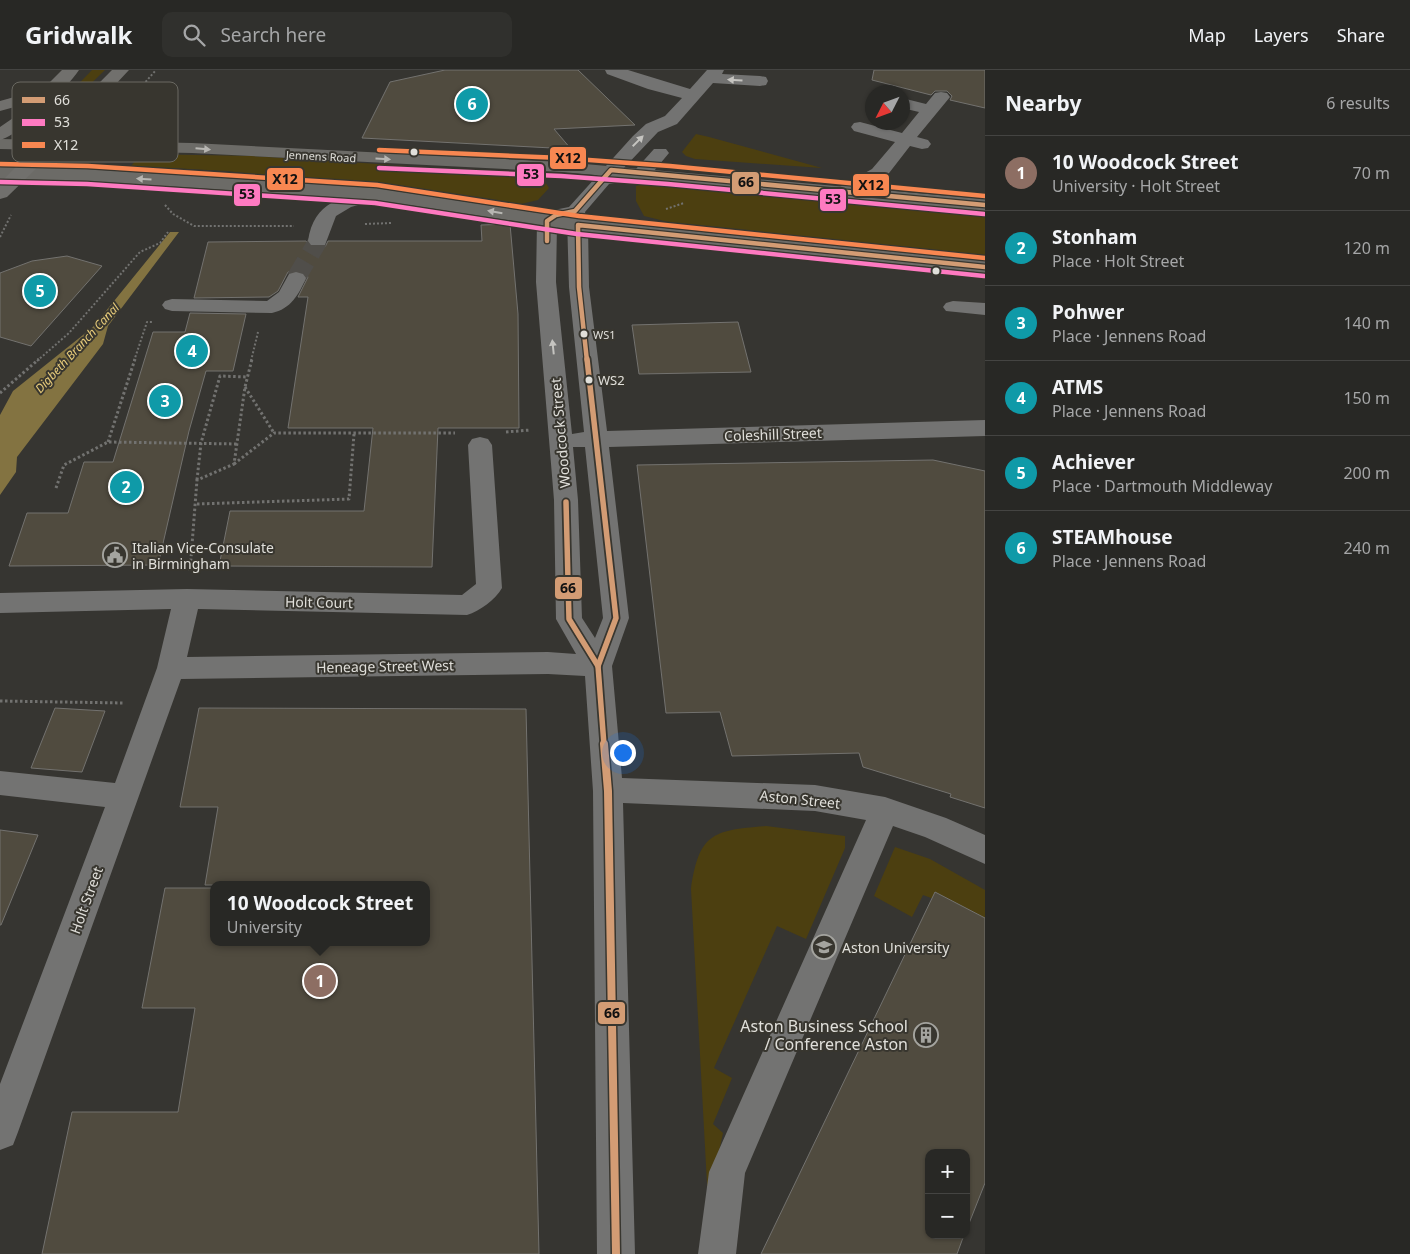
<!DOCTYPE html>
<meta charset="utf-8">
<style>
body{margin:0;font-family:"Noto Sans",sans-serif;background:#30302d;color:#f1f3f6}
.controls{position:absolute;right:15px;bottom:15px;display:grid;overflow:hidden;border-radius:10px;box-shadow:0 1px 4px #0004}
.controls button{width:45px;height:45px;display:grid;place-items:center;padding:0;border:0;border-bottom:1px solid #444442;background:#282825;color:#f1f3f6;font:25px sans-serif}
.compass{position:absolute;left:865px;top:15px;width:45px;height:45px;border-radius:50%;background:#282825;box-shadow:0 1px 4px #0004;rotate:228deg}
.you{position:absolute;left:622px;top:682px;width:18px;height:18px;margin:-12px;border:4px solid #fff;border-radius:50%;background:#1a73e8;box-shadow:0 0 0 8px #1a73e833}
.badge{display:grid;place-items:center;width:32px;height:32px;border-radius:50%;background:#d93025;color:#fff;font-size:16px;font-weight:700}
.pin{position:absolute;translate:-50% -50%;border:2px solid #fff;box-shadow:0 1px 5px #0006}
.popup{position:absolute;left:210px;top:811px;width:220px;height:65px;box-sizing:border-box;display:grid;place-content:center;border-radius:10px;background:#282825;filter:drop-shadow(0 1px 4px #0005);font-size:16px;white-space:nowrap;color:#a5a6a7}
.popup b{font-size:19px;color:#f1f3f6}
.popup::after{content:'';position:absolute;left:50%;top:100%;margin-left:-10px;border:10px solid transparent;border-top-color:#282825}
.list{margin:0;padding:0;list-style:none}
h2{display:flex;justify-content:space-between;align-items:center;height:65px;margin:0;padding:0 20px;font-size:21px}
h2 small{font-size:16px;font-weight:400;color:#a5a6a7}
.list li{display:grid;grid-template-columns:32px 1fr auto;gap:15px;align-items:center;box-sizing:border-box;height:75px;padding:0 20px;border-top:1px solid #444442}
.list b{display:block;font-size:19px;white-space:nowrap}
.list p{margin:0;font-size:16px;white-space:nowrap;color:#a5a6a7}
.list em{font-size:16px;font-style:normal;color:#a5a6a7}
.icon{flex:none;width:28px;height:28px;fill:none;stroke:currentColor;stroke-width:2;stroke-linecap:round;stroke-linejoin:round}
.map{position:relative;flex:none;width:985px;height:1184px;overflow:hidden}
header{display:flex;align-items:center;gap:30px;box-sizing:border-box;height:70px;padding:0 25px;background:#282825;border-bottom:1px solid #444442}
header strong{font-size:24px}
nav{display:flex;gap:28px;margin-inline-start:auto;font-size:18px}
.search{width:350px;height:45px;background:#30302d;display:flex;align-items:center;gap:12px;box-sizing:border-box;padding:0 18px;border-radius:10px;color:#a5a6a7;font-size:19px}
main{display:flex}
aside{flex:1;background:#282825}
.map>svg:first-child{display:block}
</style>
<header>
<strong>Gridwalk</strong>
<div class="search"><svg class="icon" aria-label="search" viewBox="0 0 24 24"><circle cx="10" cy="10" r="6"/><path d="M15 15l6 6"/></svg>Search here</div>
<nav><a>Map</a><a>Layers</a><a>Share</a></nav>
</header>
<main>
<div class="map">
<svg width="985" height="1184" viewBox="0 0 985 1184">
<rect width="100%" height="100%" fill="#363531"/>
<g fill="#4c3f10">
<path d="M92 0H105L74 30H63Z"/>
<path d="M696 64 709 67 822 98 695 89 686 86 682 82Z"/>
<path d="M141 84 251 86 540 104 549 118 538 130 521 134 227 101 131 96Z"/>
<path d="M664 109 985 138V188L892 181 820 169 681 155 644 146 636 131V116Z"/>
<path d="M766 756 845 766V778L806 869 777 856 714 998 732 1008 713 1054 723 1063 708 1132 691 819C699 763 713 760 766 756Z"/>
<path d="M895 777 930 789 985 820V848L923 825 912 847 874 826Z"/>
</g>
<path fill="#837341" d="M170 162H179L108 256 103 274 17 387 16 402 0 425V345L13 321 93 257Z"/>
<g fill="#504b3f" stroke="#73726f">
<path d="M445 0H578L635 55 554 59 571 79 362 68 390 12Z"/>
<path d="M874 0H985V38L950 30 952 26 947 21H935L931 25 872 10Z"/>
<path d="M510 154 518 244 519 358H438L432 497 219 496 230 441H364L373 358H288L308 227H298L308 207 304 202 297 200 288 202 278 221 269 227 194 228 208 172 306 171 311 177H325L328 171H482L481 155Z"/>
<path d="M67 186 102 196 31 276 0 267V203L32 191Z"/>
<path d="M190 243 246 244 233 301H206L189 361 158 495 9 496 27 443H68L84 392H113L153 262H185Z"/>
<path d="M738 252 751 302 639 304 632 255Z"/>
<path d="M933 390 985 401V738L950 727 951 724 863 697 859 683 732 686 720 642 666 643 637 395Z"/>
<path d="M55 638 105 641 82 702 31 698Z"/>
<path d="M199 638 526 639 539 1184H42L72 1042H178L195 938H142L165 818H214V872H426V815H205L218 737H180Z"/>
<path d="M0 760 38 765 1 855H0Z"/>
<path d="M935 822 985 848V1113L966 1161V1083H929V1165H964L957 1184H761Z"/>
</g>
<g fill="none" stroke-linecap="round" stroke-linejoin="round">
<path stroke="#504e4a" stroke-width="19" stroke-dasharray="19 9" stroke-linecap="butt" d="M296 208 318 171"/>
<g stroke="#727270" stroke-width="2" stroke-dasharray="2 2" stroke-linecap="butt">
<path d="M143 15 156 0"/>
<path d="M165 135 173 144 194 156H294"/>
<path d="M666 139 684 133"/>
<path d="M365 154 391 153"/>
<path d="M0 167 11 145"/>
<path d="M37 291 69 263 140 182 160 173 168 162"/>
<path d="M134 291 147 252H153"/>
<path d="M251 291 258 262"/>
</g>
<g stroke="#727270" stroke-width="3" stroke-dasharray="2.5 2.5" stroke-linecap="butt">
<path d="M245 317 274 363"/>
<path d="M0 323 39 289"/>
<path d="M506 362 530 360"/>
<path d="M108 372 135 289"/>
<path d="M234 394 274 363H455"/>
<path d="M197 410 201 373 220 306 247 307"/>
<path d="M56 418 64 395 108 372 238 374"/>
<path d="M197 434 349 429 354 364"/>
<path d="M190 501 197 410 234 394 245 317 252 289"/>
<path d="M0 631 124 633"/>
</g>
<g fill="#737372" fill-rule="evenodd">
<path d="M605 0H628L690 19 707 0H724L722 4 760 6 766 7 768 11 766 15 760 16 713 13 677 54 658 62 620 102 636 99 654 79H666L669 83 649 107 609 114 585 142 588 155 589 217 607 361 985 350V366L609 377 629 548 612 596 622 708 815 715 885 727 946 748 985 765V794L925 767 893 756 745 1103 736 1184H698L709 1102 866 750 815 741 623 733 635 1184H597L593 721 585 606 548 604 181 609 18 1062 13 1075 0 1080V1014L105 737 0 725V701L115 713 157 598 171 539 0 543V523L187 519 462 525 476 514 468 375 472 369 480 367 488 369 492 375 502 518C495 530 480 541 467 545L198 539 187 587 548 582 576 584 556 549 554 430 536 212 537 151 549 141 569 137 633 66 646 54 665 46 682 28 648 19 607 4ZM567 148 569 217 584 362 572 364 556 212 557 153ZM573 377H585L603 548 595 568 582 548 578 430Z"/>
<path d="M941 22 947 23 950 27 917 67 928 70 931 74 928 78 922 79 910 76 886 107 852 126H838L836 122 838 118 872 99 895 72 854 61 851 57 854 53 860 52 902 63 919 42 902 38V28L926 34 935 23Z"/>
<path d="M376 118 383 120 385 124 383 128 351 137 336 146 325 175H311L308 171C314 131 342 127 376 118Z"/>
<path d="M296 202 303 204 306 208C299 224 291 239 272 243L172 241 165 239 162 235 165 231 172 229 267 231 279 222 289 204Z"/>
<path d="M953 231 985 233V245L946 241 943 237 946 233Z"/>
</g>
<g fill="#6c6b67" fill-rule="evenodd">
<path d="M0 69 192 73 562 92 985 129V141L562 102 192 83 0 79Z"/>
<path d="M0 97 87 99 376 118 578 149 985 191V203L578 161 376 130 87 111 0 109Z"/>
</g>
<g fill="#71706d" fill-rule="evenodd">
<path d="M62 0H79C67 18 21 65 0 70V57L16 46 29 33 0 41V31L43 19Z"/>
<path d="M112 0H129L41 94 7 127 0 129V113Z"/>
</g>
<defs>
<g id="bus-1-far2">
<path d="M547 171V151L556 145 575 141 611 100 985 135"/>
<path d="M587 291 579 217 578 155 985 197"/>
</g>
<g id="bus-1-far1">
<path d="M587 289 616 548 598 596 604 675"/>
<path d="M566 432 569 549 598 596"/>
</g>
<path id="bus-1" d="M604 674 608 721 616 1184"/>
<g id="bus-2">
<path d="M379 98 561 106 668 114 984 144"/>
<path d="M0 112 87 114 375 133 577 164 984 206"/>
</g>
<g id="bus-3">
<path d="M379 80 562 88 670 96 985 126"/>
<path d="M0 94 88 96 377 115 579 146 985 188"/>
</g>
</defs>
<use href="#bus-1-far2" stroke="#38362f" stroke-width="7"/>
<use href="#bus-1-far1" stroke="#38362f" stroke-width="9"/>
<use href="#bus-1" stroke="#38362f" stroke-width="11"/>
<use href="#bus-2" stroke="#38362f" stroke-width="7"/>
<use href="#bus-3" stroke="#38362f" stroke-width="7"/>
<use href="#bus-1-far2" stroke="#d39c74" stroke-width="4.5"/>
<use href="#bus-1-far1" stroke="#d39c74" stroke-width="5.5"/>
<use href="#bus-1" stroke="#d39c74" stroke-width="8"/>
<use href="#bus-2" stroke="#fe7ac1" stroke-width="4.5"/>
<use href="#bus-3" stroke="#f88751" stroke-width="4.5"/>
</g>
<defs><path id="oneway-solid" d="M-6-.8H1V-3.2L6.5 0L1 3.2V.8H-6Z" transform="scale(1.25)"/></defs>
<g fill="#c5c4c0">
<use href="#oneway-solid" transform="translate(735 10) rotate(-176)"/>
<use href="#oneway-solid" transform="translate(638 71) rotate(-45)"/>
<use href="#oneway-solid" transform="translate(553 277) rotate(-96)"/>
</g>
<g fill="#b7b6b2">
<use href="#oneway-solid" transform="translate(203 79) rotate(5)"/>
<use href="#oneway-solid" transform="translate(383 89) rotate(3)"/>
<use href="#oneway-solid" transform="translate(144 109) rotate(-177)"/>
<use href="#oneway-solid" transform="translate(495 142) rotate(-170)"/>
</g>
<defs>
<symbol id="civic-ring" viewBox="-11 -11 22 22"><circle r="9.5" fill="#38362f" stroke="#a4a49f" stroke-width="1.5"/><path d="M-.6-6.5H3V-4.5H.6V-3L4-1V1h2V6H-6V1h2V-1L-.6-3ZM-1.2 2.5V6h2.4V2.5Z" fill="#a4a49f"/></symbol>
<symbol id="university-ring" viewBox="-11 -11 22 22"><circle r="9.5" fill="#38362f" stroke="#a4a49f" stroke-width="1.5"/><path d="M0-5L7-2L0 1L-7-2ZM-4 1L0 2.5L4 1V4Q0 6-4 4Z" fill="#a4a49f"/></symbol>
<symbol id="building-ring" viewBox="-11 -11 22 22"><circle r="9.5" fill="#38362f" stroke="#a4a49f" stroke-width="1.5"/><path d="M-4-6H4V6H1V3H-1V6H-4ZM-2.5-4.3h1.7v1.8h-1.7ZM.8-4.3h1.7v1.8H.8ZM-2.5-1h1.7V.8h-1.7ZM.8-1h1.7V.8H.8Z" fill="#a4a49f"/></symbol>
</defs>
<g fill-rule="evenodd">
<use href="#civic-ring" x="101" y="471" width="28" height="28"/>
<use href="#university-ring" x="810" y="863" width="28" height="28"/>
<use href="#building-ring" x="912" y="951" width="28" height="28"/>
</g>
<g fill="#e0dfda" stroke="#38362f" stroke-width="2">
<circle cx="414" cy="82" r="4.5"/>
<circle cx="936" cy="201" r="4.5"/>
<circle cx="584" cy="264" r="4.5"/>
<circle cx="589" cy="310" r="4.5"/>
</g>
<g text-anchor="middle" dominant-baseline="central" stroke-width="4" stroke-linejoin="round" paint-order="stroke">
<g font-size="11" fill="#e0dfda" stroke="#38362f">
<text transform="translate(321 86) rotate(3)">Jennens Road</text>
</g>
<g font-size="11" fill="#e0dfda" stroke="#38362f" text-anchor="start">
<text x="593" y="264">WS1</text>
</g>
<g font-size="12" font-style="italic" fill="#e7cb7a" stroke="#38362f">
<text transform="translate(77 278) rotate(-47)">Digbeth Branch Canal</text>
</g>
<g font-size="13" fill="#e0dfda" stroke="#38362f" text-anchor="start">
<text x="598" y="310">WS2</text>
</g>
<g font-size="14" fill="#e0dfda" stroke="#38362f">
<text transform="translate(560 363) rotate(-95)">Woodcock Street</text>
<text transform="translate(773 364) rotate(-2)">Coleshill Street</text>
<text transform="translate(319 532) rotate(1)">Holt Court</text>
<text transform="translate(385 596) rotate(-1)">Heneage Street West</text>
<text transform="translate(800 729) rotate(6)">Aston Street</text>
<text transform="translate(86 830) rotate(-70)">Holt Street</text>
</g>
<g font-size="14" fill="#e0dfda" stroke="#38362f" text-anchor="start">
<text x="132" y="477">Italian Vice-Consulate<tspan x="132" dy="16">in Birmingham</tspan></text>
<text x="842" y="877">Aston University</text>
</g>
<g font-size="16" fill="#e0dfda" stroke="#38362f" text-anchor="end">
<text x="908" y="956">Aston Business School<tspan x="908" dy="18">/ Conference Aston</tspan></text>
</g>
</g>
<rect x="12" y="12" width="166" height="80" rx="8" fill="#38362f" stroke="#6a6962" stroke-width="1"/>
<rect x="22" y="27" width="23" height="6" fill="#d39c74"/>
<rect x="22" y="49" width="23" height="7" fill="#fe7ac1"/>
<rect x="22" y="72" width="23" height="6" fill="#f88751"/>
<g font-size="14" fill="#e0dfda">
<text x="54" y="35">66</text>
<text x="54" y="57">53</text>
<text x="54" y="80">X12</text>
</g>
<g stroke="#38362f" stroke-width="2">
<rect x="549" y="76" width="38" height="24" rx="5" fill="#f88751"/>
<rect x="516" y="93" width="29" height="24" rx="5" fill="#fe7ac1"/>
<rect x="266" y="97" width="38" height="24" rx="5" fill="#f88751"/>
<rect x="731" y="101" width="29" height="24" rx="5" fill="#d39c74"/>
<rect x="852" y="103" width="38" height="24" rx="5" fill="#f88751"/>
<rect x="233" y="113" width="28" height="24" rx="5" fill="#fe7ac1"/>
<rect x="819" y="118" width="28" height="24" rx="5" fill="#fe7ac1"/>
<rect x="554" y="506" width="29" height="24" rx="5" fill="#d39c74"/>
<rect x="597" y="931" width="29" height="24" rx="5" fill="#d39c74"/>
</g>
<g font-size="14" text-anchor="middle" font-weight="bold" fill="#111">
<text x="568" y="93">X12</text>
<text x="531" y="109">53</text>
<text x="285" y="114">X12</text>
<text x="746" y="117">66</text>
<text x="871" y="120">X12</text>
<text x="247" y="129">53</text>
<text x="833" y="134">53</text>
<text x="568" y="523">66</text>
<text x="612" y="948">66</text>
</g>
</svg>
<div class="controls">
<button>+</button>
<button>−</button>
</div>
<svg class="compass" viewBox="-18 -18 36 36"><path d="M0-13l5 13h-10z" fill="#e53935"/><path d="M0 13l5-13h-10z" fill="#a5a6a7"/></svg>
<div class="you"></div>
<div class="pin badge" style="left:320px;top:911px;background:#8d6e63">1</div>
<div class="popup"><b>10 Woodcock Street</b>University</div>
<div class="pin badge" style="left:126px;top:417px;background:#0f9aa8">2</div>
<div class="pin badge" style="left:165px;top:331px;background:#0f9aa8">3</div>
<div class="pin badge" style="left:192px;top:281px;background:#0f9aa8">4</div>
<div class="pin badge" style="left:40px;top:221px;background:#0f9aa8">5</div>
<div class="pin badge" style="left:472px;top:34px;background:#0f9aa8">6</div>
</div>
<aside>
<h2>Nearby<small>6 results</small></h2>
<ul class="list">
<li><span class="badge" style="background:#8d6e63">1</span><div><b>10 Woodcock Street</b><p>University · Holt Street</p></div><em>70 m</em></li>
<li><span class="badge" style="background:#0f9aa8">2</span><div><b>Stonham</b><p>Place · Holt Street</p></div><em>120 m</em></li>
<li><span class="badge" style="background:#0f9aa8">3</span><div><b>Pohwer</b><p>Place · Jennens Road</p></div><em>140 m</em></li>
<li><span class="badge" style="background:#0f9aa8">4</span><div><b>ATMS</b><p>Place · Jennens Road</p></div><em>150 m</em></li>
<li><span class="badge" style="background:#0f9aa8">5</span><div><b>Achiever</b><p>Place · Dartmouth Middleway</p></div><em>200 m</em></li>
<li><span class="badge" style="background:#0f9aa8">6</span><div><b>STEAMhouse</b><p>Place · Jennens Road</p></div><em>240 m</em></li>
</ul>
</aside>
</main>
